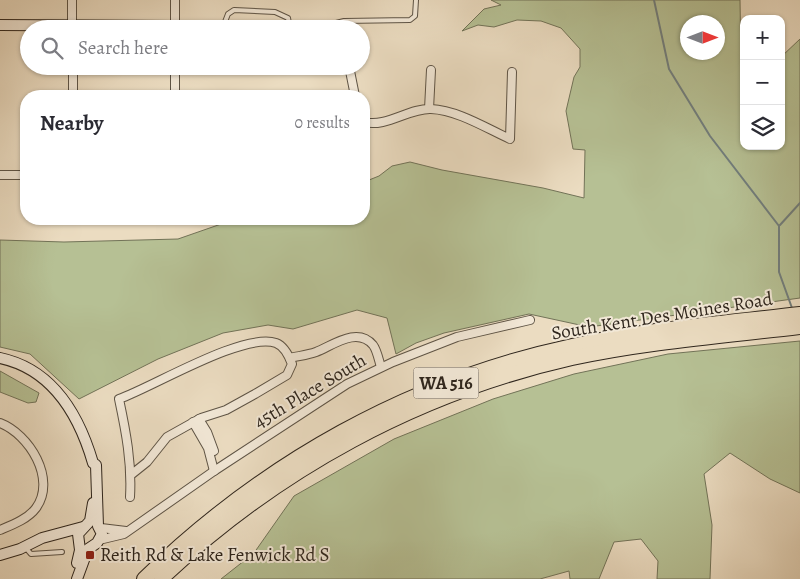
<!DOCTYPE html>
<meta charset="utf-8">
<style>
body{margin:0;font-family:Alegreya,serif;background:#f2f2f3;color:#2b2b33}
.controls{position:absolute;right:15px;top:15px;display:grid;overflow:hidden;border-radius:10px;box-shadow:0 1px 4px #0004}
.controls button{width:45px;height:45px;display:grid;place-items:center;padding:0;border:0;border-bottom:1px solid #e1e1e2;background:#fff;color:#2b2b33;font:25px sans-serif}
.compass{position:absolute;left:680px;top:15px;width:45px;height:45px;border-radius:50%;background:#fff;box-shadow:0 1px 4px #0004;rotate:90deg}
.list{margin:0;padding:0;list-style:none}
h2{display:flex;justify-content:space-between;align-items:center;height:65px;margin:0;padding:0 20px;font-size:21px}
h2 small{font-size:16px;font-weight:400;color:#7c7c81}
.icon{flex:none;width:28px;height:28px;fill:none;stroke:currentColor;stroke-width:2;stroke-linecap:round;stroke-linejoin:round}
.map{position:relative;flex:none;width:800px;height:579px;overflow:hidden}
.search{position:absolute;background:#fff;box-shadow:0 1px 4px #0004;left:20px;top:20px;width:350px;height:55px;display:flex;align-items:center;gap:12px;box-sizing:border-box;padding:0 18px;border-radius:28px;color:#7c7c81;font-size:19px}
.panel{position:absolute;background:#fff;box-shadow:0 1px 4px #0004;left:20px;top:90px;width:350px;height:135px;border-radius:20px}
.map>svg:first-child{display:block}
</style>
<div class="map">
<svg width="800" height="579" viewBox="0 0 800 579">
<rect width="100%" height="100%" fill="#ebdcc1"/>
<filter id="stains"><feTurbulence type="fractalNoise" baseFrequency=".004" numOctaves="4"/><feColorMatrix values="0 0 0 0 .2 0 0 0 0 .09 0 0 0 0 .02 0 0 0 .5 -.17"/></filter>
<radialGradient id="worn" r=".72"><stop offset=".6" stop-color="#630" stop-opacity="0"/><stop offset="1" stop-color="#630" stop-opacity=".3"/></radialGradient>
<g fill="#b6c094" stroke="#727358" fill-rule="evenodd">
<path d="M491 0H740L741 65H744V146H781V57L800 39V298L589 327 529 314 444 333 416 343 396 354 387 318 357 310 293 329 268 325 223 333 158 359 79 399 30 354 0 347V240L64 242 178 239 224 223 257 219H364V182L379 176 392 166 410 162 442 170 543 188 584 198 585 150 573 149 566 111 574 77 580 67V49L561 28 541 21 517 20 494 27 478 25 462 31 484 9 501 5ZM718 22V52H688V22Z"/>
<path d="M800 341V493L770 479 730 453 704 474 712 525 710 579H657L658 561 641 539 614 542 599 579H570L569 571 540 579H221L254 553 294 496 394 439 493 399 574 374 668 354Z"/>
<path d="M0 371 39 393 36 402 28 403 0 392Z"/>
</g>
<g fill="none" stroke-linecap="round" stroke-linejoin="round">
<g stroke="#727e7d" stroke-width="2">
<path d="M654 0 669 69 710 136 779 226V272L792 308"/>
<path d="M780 225 800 203"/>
</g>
<defs>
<g id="lane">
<path d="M223 27 228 14 234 10 275 12 288 18 290 28"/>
<path d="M327 29 336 23 344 21 410 20 415 16 416 0"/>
<path d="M25 547 31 554 62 552"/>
</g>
<g id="street">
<path d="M72 0V29"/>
<path d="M174 26 313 29"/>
<path d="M175 29V0"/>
<path d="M73 66V96"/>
<path d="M175 66V96"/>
<path d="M349 66 355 96"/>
<path d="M429 109 431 70"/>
<path d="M364 122C386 128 409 108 431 109 457 110 486 128 510 139L512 72"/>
<path d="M0 175H26"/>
<path d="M290 358C298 356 308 355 316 352 332 346 357 326 373 345 377 350 379 361 381 367"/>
<path d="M199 419 207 432 214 451"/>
<path d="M193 422 208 448 214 471"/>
<path d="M0 423C29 434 57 479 36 508 28 519 12 525 0 530"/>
<path d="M130 497C132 463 126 432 119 399 153 387 243 332 276 343 284 346 289 356 292 364L287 375 255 394 226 410 201 418 167 437 147 462 132 474"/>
<path d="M101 528 126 531"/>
<path d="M99 540 124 534 214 471 347 384 393 362 457 337 530 320"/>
</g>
<g id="secondary">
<path d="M0 25 174 26"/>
<path d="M0 358C52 369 79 415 93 463L96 465 98 526 102 534 97 543 88 549 77 579"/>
<path d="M0 555 20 549 42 538 83 527"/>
<path d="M77 563 80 550 78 534 90 521 93 503"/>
</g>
<g id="highway">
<path d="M144 579C263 463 409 381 572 346 647 329 724 323 800 314"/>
<path d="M161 579C276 470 417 393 572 358 646 342 724 336 800 327"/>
</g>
</defs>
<use href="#lane" stroke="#5e5446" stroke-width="6"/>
<use href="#street" stroke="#5e5446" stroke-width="10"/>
<use href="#secondary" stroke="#2f261d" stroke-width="12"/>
<use href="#highway" stroke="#2f261d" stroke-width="16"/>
<use href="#lane" stroke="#f2e8d7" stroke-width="4"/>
<use href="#street" stroke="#f2e8d7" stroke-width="8"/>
<use href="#secondary" stroke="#f2e8d7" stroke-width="10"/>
<use href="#highway" stroke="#ebdcc1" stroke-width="14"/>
</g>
<rect fill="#8f2418" stroke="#f2e8d7" stroke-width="2" x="85" y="550" width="10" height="10" rx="2.5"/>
<g text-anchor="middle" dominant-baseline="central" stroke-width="4" stroke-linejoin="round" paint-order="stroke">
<rect fill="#f2e8d7" stroke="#6a6055" stroke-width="1" x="413.5" y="367.5" width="65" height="31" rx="4"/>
<g font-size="18" font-weight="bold" fill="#2f261d">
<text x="446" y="383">WA 516</text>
</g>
<g font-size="19" fill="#2f261d" stroke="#f2e8d7">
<text transform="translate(662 316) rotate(-9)">South Kent Des Moines Road</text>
<text transform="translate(310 391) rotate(-31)">45th Place South</text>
</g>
<g font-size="19" fill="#2f261d" stroke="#f2e8d7" text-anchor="start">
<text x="100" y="555">Reith Rd &amp; Lake Fenwick Rd S</text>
</g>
</g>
<rect width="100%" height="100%" filter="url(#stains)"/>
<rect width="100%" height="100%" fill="url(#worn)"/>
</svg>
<div class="controls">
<button>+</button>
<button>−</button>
<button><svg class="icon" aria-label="layers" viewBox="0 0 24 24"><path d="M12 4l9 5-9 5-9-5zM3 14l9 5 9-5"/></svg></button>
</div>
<svg class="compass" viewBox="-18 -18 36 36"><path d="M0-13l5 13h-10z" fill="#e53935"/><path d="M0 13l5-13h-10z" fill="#7c7c81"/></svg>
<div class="search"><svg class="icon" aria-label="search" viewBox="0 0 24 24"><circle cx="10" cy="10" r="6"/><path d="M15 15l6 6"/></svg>Search here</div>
<section class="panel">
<h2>Nearby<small>0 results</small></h2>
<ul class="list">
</ul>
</section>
</div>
